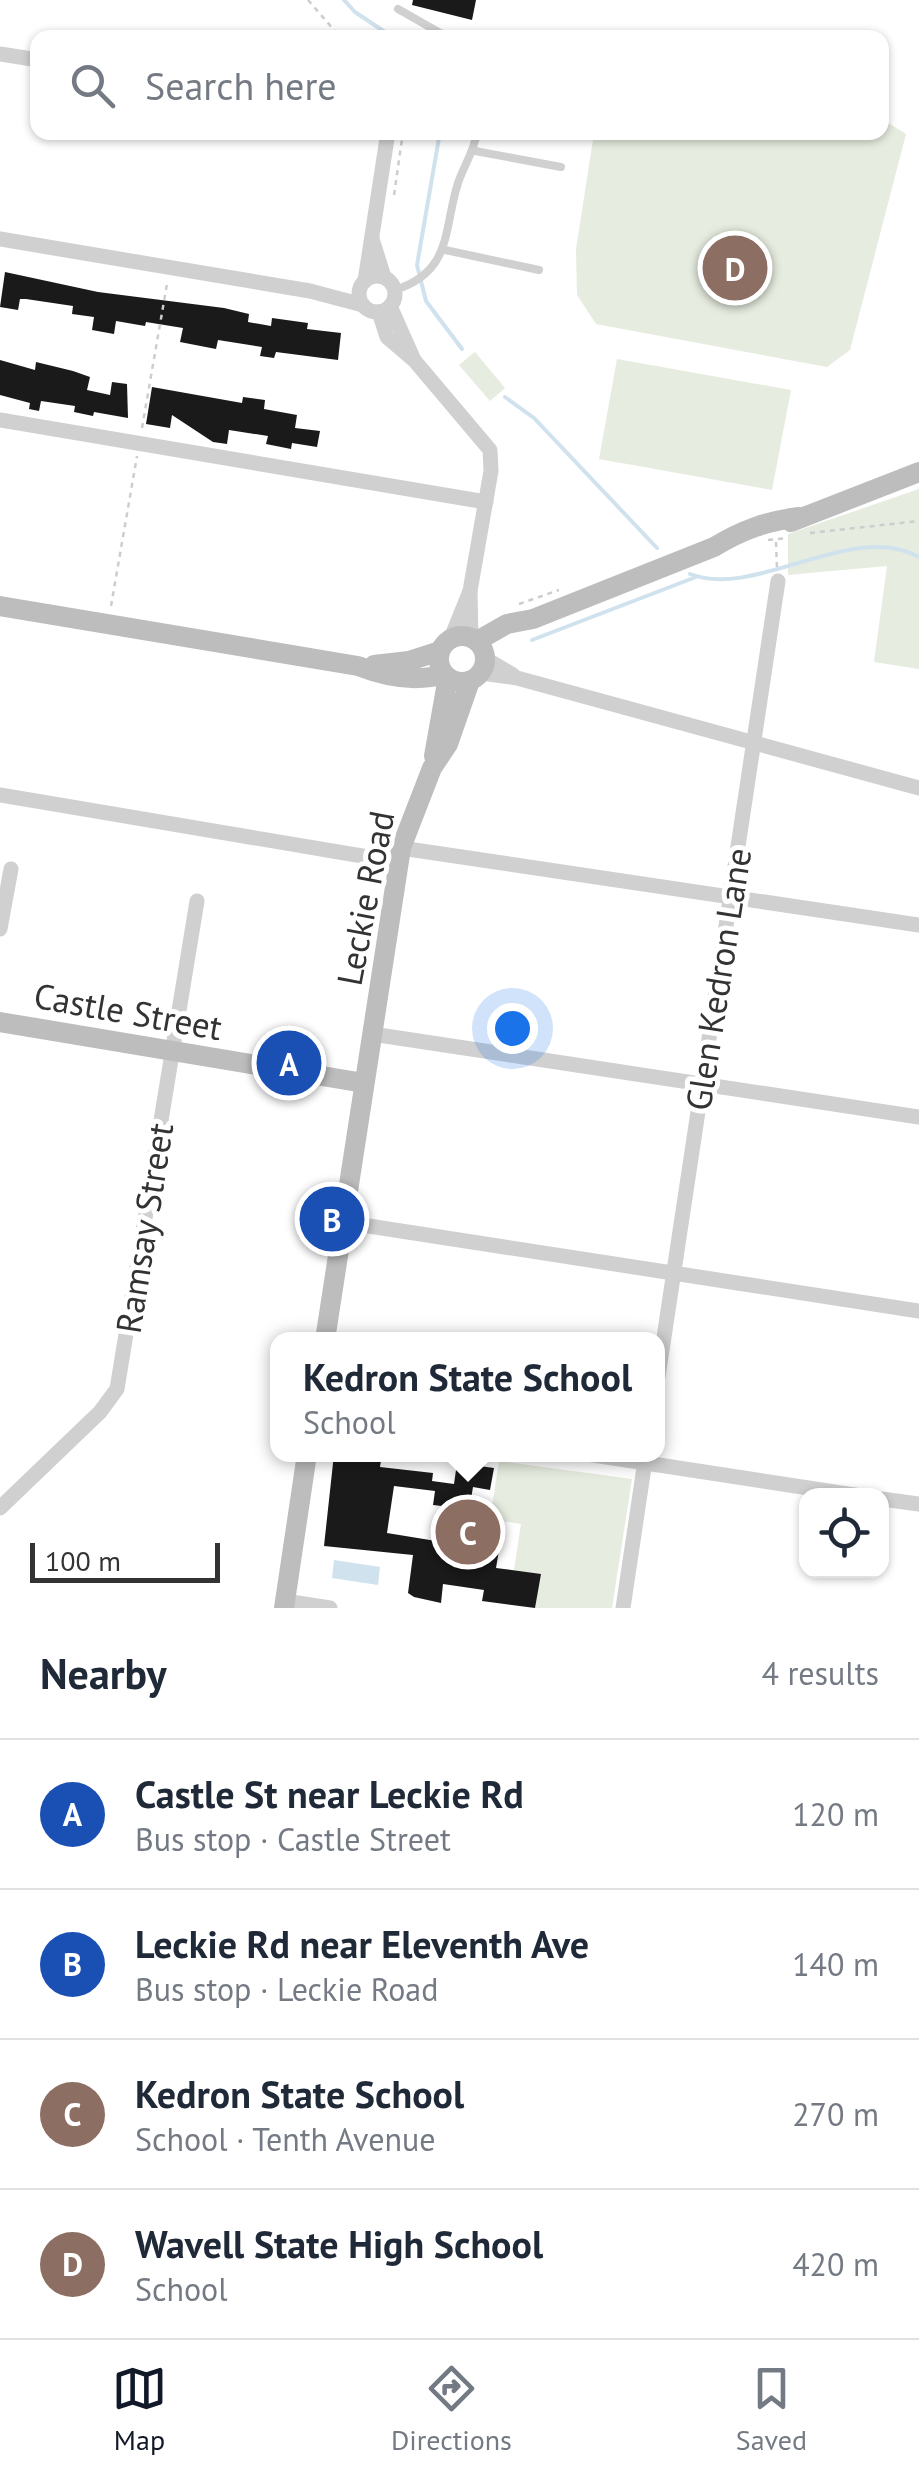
<!DOCTYPE html>
<meta charset="utf-8">
<style>
body{margin:0;font-family:"PT Sans",sans-serif;background:#f6f6f7;color:#1f2937}
.controls{position:absolute;right:30px;bottom:30px;display:grid;overflow:hidden;border-radius:20px;box-shadow:0 2px 8px #0004}
.controls button{width:90px;height:90px;display:grid;place-items:center;padding:0;border:0;border-bottom:2px solid #e0e1e3;background:#fff;color:#1f2937;font:50px sans-serif}
.scale{position:absolute;left:30px;bottom:25px;width:190px;box-sizing:border-box;padding-left:10px;border:5px solid #333;border-top:0;font-size:28px;line-height:35px;white-space:nowrap;color:#333;-webkit-text-stroke:8px #fff;paint-order:stroke}
.you{position:absolute;left:512px;top:1028px;width:35px;height:35px;margin:-25px;border:8px solid #fff;border-radius:50%;background:#1a73e8;box-shadow:0 0 0 15px #1a73e833}
.badge{display:grid;place-items:center;width:65px;height:65px;border-radius:50%;background:#111827;color:#fff;font-size:32px;font-weight:700}
.pin{position:absolute;translate:-50% -50%;border:5px solid #fff;box-shadow:0 2px 10px #0006}
.popup{position:absolute;left:270px;top:1332px;width:395px;height:130px;box-sizing:border-box;display:grid;place-content:center;border-radius:20px;background:#fff;filter:drop-shadow(0 2px 8px #0005);font-size:32px;white-space:nowrap;color:#747a83}
.popup b{font-size:38px;color:#1f2937}
.popup::after{content:'';position:absolute;left:50%;top:100%;margin-left:-20px;border:20px solid transparent;border-top-color:#fff}
.list{margin:0;padding:0;list-style:none}
h2{display:flex;justify-content:space-between;align-items:center;height:130px;margin:0;padding:0 40px;font-size:42px}
h2 small{font-size:32px;font-weight:400;color:#747a83}
.list li{display:grid;grid-template-columns:65px 1fr auto;gap:30px;align-items:center;box-sizing:border-box;height:150px;padding:0 40px;border-top:2px solid #e0e1e3}
.list b{display:block;font-size:38px;white-space:nowrap}
.list p{margin:0;font-size:32px;white-space:nowrap;color:#747a83}
.list em{font-size:32px;font-style:normal;color:#747a83}
.icon{flex:none;width:55px;height:55px;fill:none;stroke:currentColor;stroke-width:2;stroke-linecap:round;stroke-linejoin:round}
.map{position:relative;flex:none;width:919px;height:1608px;overflow:hidden}
.search{position:absolute;background:#fff;box-shadow:0 2px 8px #0004;left:30px;right:30px;top:30px;height:110px;display:flex;align-items:center;gap:25px;box-sizing:border-box;padding:0 35px;border-radius:20px;color:#747a83;font-size:38px}
.sheet{height:730px;background:#fff}
nav{display:flex;justify-content:space-around;align-items:center;box-sizing:border-box;height:140px;border-top:2px solid #e0e1e3;background:#fff;font-size:28px;color:#747a83}
nav a{display:grid;justify-items:center;gap:5px}
nav .on{color:#111827}
.map>svg:first-child{display:block}
</style>
<div class="map">
<svg width="919" height="1608" viewBox="0 0 919 1608">
<rect width="100%" height="100%" fill="#fff"/>
<g fill="#e6ecdf">
<path d="M882 119 906 134 850 350 827 367 596 324 577 295 576 249 594 133 882 132Z"/>
<path d="M475 352 505 388 490 401 459 365Z"/>
<path d="M617 359 791 390 772 490 599 459Z"/>
<path d="M919 489V669L874 662 887 566 788 575V534Z"/>
<path d="M499 1461 632 1479 612 1608H535L540 1575 514 1570 521 1524 490 1519Z"/>
</g>
<path fill="#cfe2ee" d="M334 1560 380 1567 378 1585 332 1578Z"/>
<g fill="none" stroke-linecap="round" stroke-linejoin="round">
<g stroke="#cfe2ee" stroke-width="4">
<path d="M344 0 355 12 394 38"/>
<path d="M440 132 417 265 426 301 462 349"/>
<path d="M505 397 534 418 657 548"/>
<path d="M690 574C755 600 852 520 919 557"/>
<path d="M532 640 696 577"/>
</g>
</g>
<g fill="#1a1a1a" fill-rule="evenodd">
<path d="M413 0H476L472 20 412 5Z"/>
<path d="M5 272 98 292 224 308 249 314 248 322 271 326 272 318 308 323 307 329 341 333 338 360 276 352 274 358 260 356 262 347 218 340 216 349 180 342 183 328 146 322 145 326 116 321 114 334 92 330 94 317 72 314 73 306 26 299H20L18 310 0 307Z"/>
<path d="M0 360 35 370 36 362 73 371 90 377 87 390 110 395 112 382 127 384 128 418 94 412 93 416 74 412 75 406 41 401 39 411 29 409 30 403 0 395Z"/>
<path d="M152 387 242 403 243 397 265 400 264 409 297 415 295 428 320 431 317 447 292 443 291 449 266 444 268 436 229 430 227 444 213 442 172 415 170 428 146 424Z"/>
<path d="M334 1454H382L380 1467 433 1473 432 1481 454 1484 457 1463 494 1468 490 1490 473 1487 467 1524 488 1527 487 1536 501 1538 496 1568 541 1574 535 1608 482 1601 484 1590 443 1584 441 1603 414 1597 408 1593 413 1555 324 1546ZM394 1486 435 1491 433 1505 450 1507 447 1529 438 1528 436 1541 387 1533Z"/>
</g>
<g fill="none" stroke-linecap="round" stroke-linejoin="round">
<g stroke="#cdcdcd" stroke-width="2.5" stroke-dasharray="5 5" stroke-linecap="butt">
<path d="M308 0 341 38"/>
<path d="M394 195 403 132"/>
<path d="M142 428 167 284"/>
<path d="M810 533 919 521"/>
<path d="M768 540 787 538"/>
<path d="M776 542 777 569"/>
<path d="M519 604 559 590"/>
<path d="M111 606 137 456"/>
</g>
<g stroke="#d0d0d0" stroke-width="8">
<path d="M398 9 449 38"/>
<path d="M475 151 561 167"/>
<path d="M445 250 539 270"/>
<path d="M395 290C453 271 443 230 458 183 464 165 474 152 477 132"/>
</g>
<g stroke="#d0d0d0" stroke-width="15">
<path d="M0 54 38 60"/>
<path d="M0 239 310 291 363 305"/>
<path d="M372 239 384 277"/>
<circle cx="377" cy="294" r="18"/>
<path d="M365 281 388 132"/>
<path d="M390 306 414 360"/>
<path d="M379 312 387 337 414 360 490 450 491 471 470 591 471 637"/>
<path d="M0 420 486 502"/>
<path d="M451 638 470 591"/>
<path d="M486 659 513 675"/>
<path d="M481 673 517 678 919 788"/>
<path d="M0 795 398 862"/>
<path d="M401 848 919 925"/>
<path d="M0 929 11 869"/>
<path d="M372 1034 919 1117"/>
<path d="M343 1222 919 1311"/>
<path d="M658 1377 778 581"/>
<path d="M587 1454 861 1496"/>
<path d="M882 1499 919 1504"/>
<path d="M0 1508 100 1412 117 1389 197 901"/>
<path d="M285 1601 330 1608"/>
<path d="M623 1608 646 1454"/>
</g>
<g stroke="#bdbdbd" stroke-width="20">
<path d="M791 522 919 472"/>
<path d="M0 606 358 666C386 677 415 683 444 674"/>
<circle cx="462" cy="659" r="23"/>
<path d="M477 641 507 624 533 619 714 547C742 530 767 521 799 517"/>
<path d="M374 665 409 661 440 651"/>
<path d="M434 756 448 677"/>
<path d="M0 1022 364 1083"/>
<path d="M325 1340 401 848 432 768 448 744 470 681"/>
<path d="M284 1608 307 1454"/>
</g>
</g>
<g text-anchor="middle" dominant-baseline="central" stroke-width="10" stroke-linejoin="round" paint-order="stroke">
<g font-size="35" fill="#333" stroke="#fff">
<text transform="translate(365 898) rotate(-79)">Leckie Road</text>
<text transform="translate(718 979) rotate(-81)">Glen Kedron Lane</text>
<text transform="translate(128 1011) rotate(10)">Castle Street</text>
<text transform="translate(144 1228) rotate(-81)">Ramsay Street</text>
</g>
</g>
</svg>
<div class="controls">
<button><svg class="icon" aria-label="locate" viewBox="0 0 24 24"><circle cx="12" cy="12" r="6"/><path d="M12 2v4M12 18v4M2 12h4M18 12h4"/></svg></button>
</div>
<div class="scale">100 m</div>
<div class="you"></div>
<div class="pin badge" style="left:289px;top:1063px;background:#1a4fb4">A</div>
<div class="pin badge" style="left:332px;top:1219px;background:#1a4fb4">B</div>
<div class="pin badge" style="left:468px;top:1532px;background:#8d6e63">C</div>
<div class="popup"><b>Kedron State School</b>School</div>
<div class="pin badge" style="left:735px;top:268px;background:#8d6e63">D</div>
<div class="search"><svg class="icon" aria-label="search" viewBox="0 0 24 24"><circle cx="10" cy="10" r="6"/><path d="M15 15l6 6"/></svg>Search here</div>
</div>
<section class="sheet">
<h2>Nearby<small>4 results</small></h2>
<ul class="list">
<li><span class="badge" style="background:#1a4fb4">A</span><div><b>Castle St near Leckie Rd</b><p>Bus stop · Castle Street</p></div><em>120 m</em></li>
<li><span class="badge" style="background:#1a4fb4">B</span><div><b>Leckie Rd near Eleventh Ave</b><p>Bus stop · Leckie Road</p></div><em>140 m</em></li>
<li><span class="badge" style="background:#8d6e63">C</span><div><b>Kedron State School</b><p>School · Tenth Avenue</p></div><em>270 m</em></li>
<li><span class="badge" style="background:#8d6e63">D</span><div><b>Wavell State High School</b><p>School</p></div><em>420 m</em></li>
</ul>
</section>
<nav>
<a class="on"><svg class="icon" aria-label="map" viewBox="0 0 24 24"><path d="M3 6l6-2 6 2 6-2v14l-6 2-6-2-6 2zM9 4v14M15 6v14"/></svg>Map</a>
<a><svg class="icon" aria-label="directions" viewBox="0 0 24 24"><path d="M12 3l9 9-9 9-9-9zM9 14v-3h6M13 9l2 2-2 2"/></svg>Directions</a>
<a><svg class="icon" aria-label="saved" viewBox="0 0 24 24"><path d="M7 4h10v16l-5-4-5 4z"/></svg>Saved</a>
</nav>
